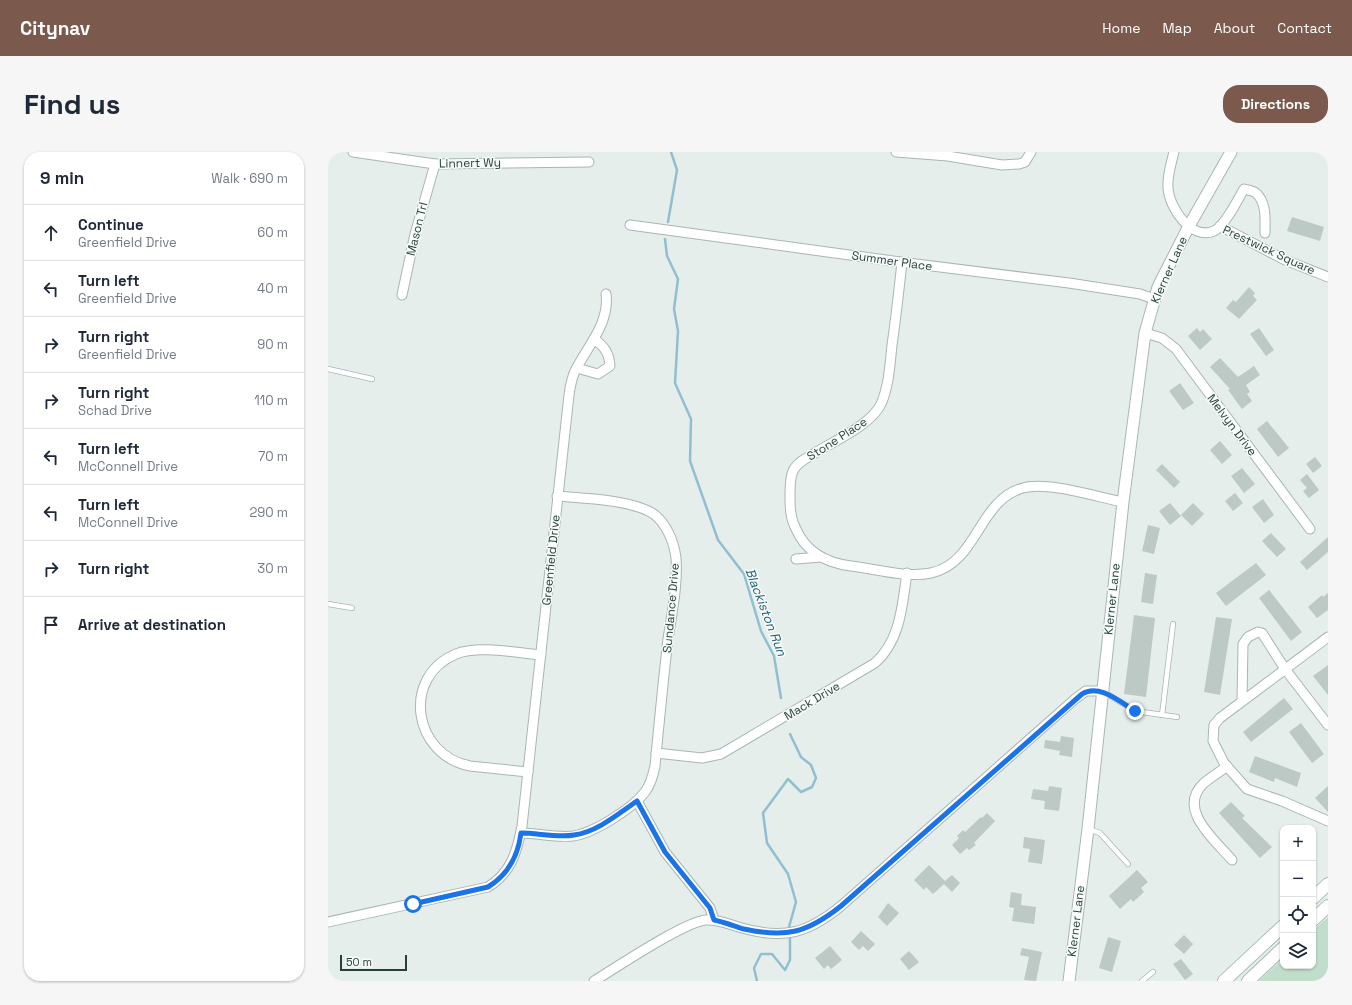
<!DOCTYPE html>
<meta charset="utf-8">
<style>
body{margin:0;font-family:"Space Grotesk",sans-serif;background:#f6f6f7;color:#1f2937}
.controls{position:absolute;right:12px;bottom:12px;display:grid;overflow:hidden;border-radius:8px;box-shadow:0 1px 3px #0004}
.controls button{width:36px;height:36px;display:grid;place-items:center;padding:0;border:0;border-bottom:1px solid #e0e1e3;background:#fff;color:#1f2937;font:20px sans-serif}
.scale{position:absolute;left:12px;bottom:10px;width:67px;box-sizing:border-box;padding-left:4px;border:2px solid #26403c;border-top:0;font-size:11px;line-height:14px;white-space:nowrap;color:#26403c;-webkit-text-stroke:3px #f7fbf9;paint-order:stroke}
.stop{position:absolute;width:12px;height:12px;margin:-9px;border:3px solid #1a73e8;border-radius:50%;background:#fff}
.stop.end{background:#1a73e8;border-color:#fff;box-shadow:0 1px 4px #0008}
.list{margin:0;padding:0;list-style:none}
h2{display:flex;justify-content:space-between;align-items:center;height:52px;margin:0;padding:0 16px;font-size:17px}
h2 small{font-size:13px;font-weight:400;color:#747a83}
.list li{display:grid;grid-template-columns:26px 1fr auto;gap:12px;align-items:center;box-sizing:border-box;height:56px;padding:0 16px;border-top:1px solid #e0e1e3}
.list b{display:block;font-size:15px;white-space:nowrap}
.list p{margin:0;font-size:13px;white-space:nowrap;color:#747a83}
.list em{font-size:13px;font-style:normal;color:#747a83}
.icon{flex:none;width:22px;height:22px;fill:none;stroke:currentColor;stroke-width:2;stroke-linecap:round;stroke-linejoin:round}
.map{position:relative;flex:none;width:1000px;height:829px;overflow:hidden;border-radius:16px}
header{display:flex;align-items:center;gap:24px;box-sizing:border-box;height:56px;padding:0 20px;background:#7b5a4d;color:#fff}
header strong{font-size:19px}
nav{display:flex;gap:22px;margin-inline-start:auto;font-size:14px}
.intro{display:flex;align-items:center;justify-content:space-between;box-sizing:border-box;height:96px;padding:0 24px}
h1{margin:0;font-size:28px}
.button{padding:10px 18px;border-radius:16px;background:#7b5a4d;color:#fff;font-size:14px;font-weight:700}
main{display:flex;gap:24px;padding:0 24px}
aside{flex:1;background:#fff;border-radius:16px;box-shadow:0 1px 3px #0004}
.map>svg:first-child{display:block}
</style>
<header>
<strong>Citynav</strong>
<nav><a>Home</a><a>Map</a><a>About</a><a>Contact</a></nav>
</header>
<div class="intro"><h1>Find us</h1><a class="button">Directions</a></div>
<main>
<aside>
<h2>9 min<small>Walk · 690 m</small></h2>
<ul class="list">
<li><svg class="icon" aria-label="ahead" viewBox="0 0 24 24"><path d="M12 20V5M6 11l6-6 6 6"/></svg><div><b>Continue</b><p>Greenfield Drive</p></div><em>60 m</em></li>
<li><svg class="icon" aria-label="left" viewBox="0 0 24 24"><path d="M17 20v-9H6M10 6l-5 5 5 5"/></svg><div><b>Turn left</b><p>Greenfield Drive</p></div><em>40 m</em></li>
<li><svg class="icon" aria-label="right" viewBox="0 0 24 24"><path d="M7 20v-9h11M14 6l5 5-5 5"/></svg><div><b>Turn right</b><p>Greenfield Drive</p></div><em>90 m</em></li>
<li><svg class="icon" aria-label="right" viewBox="0 0 24 24"><path d="M7 20v-9h11M14 6l5 5-5 5"/></svg><div><b>Turn right</b><p>Schad Drive</p></div><em>110 m</em></li>
<li><svg class="icon" aria-label="left" viewBox="0 0 24 24"><path d="M17 20v-9H6M10 6l-5 5 5 5"/></svg><div><b>Turn left</b><p>McConnell Drive</p></div><em>70 m</em></li>
<li><svg class="icon" aria-label="left" viewBox="0 0 24 24"><path d="M17 20v-9H6M10 6l-5 5 5 5"/></svg><div><b>Turn left</b><p>McConnell Drive</p></div><em>290 m</em></li>
<li><svg class="icon" aria-label="right" viewBox="0 0 24 24"><path d="M7 20v-9h11M14 6l5 5-5 5"/></svg><div><b>Turn right</b></div><em>30 m</em></li>
<li><svg class="icon" aria-label="arrive" viewBox="0 0 24 24"><path d="M6 21V4h12l-3 4 3 4H6"/></svg><div><b>Arrive at destination</b></div></li>
</ul>
</aside>
<div class="map">
<svg width="1000" height="829" viewBox="0 0 1000 829">
<rect width="100%" height="100%" fill="#e6eeec"/>
<path fill="#c1decc" d="M1000 765V829H931L955 807V814H985V778Z"/>
<g fill="none" stroke-linecap="round" stroke-linejoin="round">
<g stroke="#92bfd0" stroke-width="2.5">
<path d="M340 70 349 18 343 0"/>
<path d="M337 87 339 104 350 127 346 157 350 179 347 231 363 267 362 309 390 388 416 422 433 479 446 504 453 546"/>
<path d="M461 775 468 750 460 722 439 691 435 661 460 627 473 640 484 635 488 626 483 613 473 605 462 582"/>
<path d="M429 829 426 816 433 802H444L457 818 462 808V786"/>
</g>
</g>
<g fill="#bcc9c5">
<path d="M964 65 996 75 992 89 959 79Z"/>
<path d="M921 135 927 141 925 144 929 148 911 167 898 156 905 148 908 150Z"/>
<path d="M869 176 872 180 875 177 884 187 872 198 860 184Z"/>
<path d="M931 176 946 198 938 204 922 182Z"/>
<path d="M892 206 910 225 926 214 932 223 918 233 922 240 919 242 924 249 914 257 900 238 902 237 882 215Z"/>
<path d="M852 231 866 251 855 258 841 239Z"/>
<path d="M939 269 961 296 950 305 929 277Z"/>
<path d="M892 289 904 303 894 312 882 298Z"/>
<path d="M987 305 994 314 985 321 978 312Z"/>
<path d="M834 312 852 330 846 336 828 318Z"/>
<path d="M914 316 927 332 916 341 903 324Z"/>
<path d="M979 322 991 338 981 346 975 339 979 336 972 328Z"/>
<path d="M907 341 915 351 905 359 897 349Z"/>
<path d="M935 347 946 363 936 371 924 355Z"/>
<path d="M842 351 853 364 842 373 831 359Z"/>
<path d="M865 351 876 362 864 374 853 363Z"/>
<path d="M820 373 832 376 826 402 814 399Z"/>
<path d="M943 381 958 397 949 405 934 389Z"/>
<path d="M1000 385V400L979 418 972 410Z"/>
<path d="M928 411 938 423 898 454 888 441Z"/>
<path d="M817 421 829 423 825 452 813 450Z"/>
<path d="M941 438 974 480 963 489 931 446Z"/>
<path d="M1000 441V458L989 466 980 455 994 443 995 445Z"/>
<path d="M806 463 827 466 818 545 796 542Z"/>
<path d="M888 465 904 467 892 543 876 540Z"/>
<path d="M1000 513V543L985 524Z"/>
<path d="M956 546 965 557 923 590 915 580Z"/>
<path d="M973 571 996 602 984 611 961 580Z"/>
<path d="M733 584 746 586 744 605 731 603 732 599 716 596 717 588 732 590Z"/>
<path d="M927 604 973 621 969 635 947 626 946 630 921 620Z"/>
<path d="M721 634 734 636 731 659 716 657 717 649 703 647 705 637 720 639Z"/>
<path d="M1000 634V660L987 646Z"/>
<path d="M903 650 917 664 914 666 944 695 932 706 891 661Z"/>
<path d="M659 661 667 669 646 691 648 693 641 698 639 696 632 702 624 693 631 686 629 684 635 678 637 680 653 665 654 666Z"/>
<path d="M696 685 717 688 714 712 700 710 702 697 695 696Z"/>
<path d="M601 713 617 729 624 723 632 731 624 740 616 732 605 742 598 735 596 738 586 728Z"/>
<path d="M809 718 820 730 813 736 816 740 805 750 803 747 792 757 781 744Z"/>
<path d="M683 740 694 742 693 753 708 755 706 772 684 769 686 756 681 755Z"/>
<path d="M560 751 571 761 559 774 550 765Z"/>
<path d="M533 779 547 792 540 799 535 794 531 798 523 790Z"/>
<path d="M856 783 865 792 856 802 846 793Z"/>
<path d="M780 785 793 789 784 820 771 816Z"/>
<path d="M502 794 514 808 503 817 500 813 496 817 487 806Z"/>
<path d="M694 796 714 800 708 829 696 828 701 805 692 803Z"/>
<path d="M581 799 591 810 581 818 572 807Z"/>
<path d="M853 807 865 822 857 828 845 812Z"/>
</g>
<g fill="none" stroke-linecap="round" stroke-linejoin="round">
<defs>
<g id="service">
<path d="M0 217 44 227"/>
<path d="M0 452 24 456"/>
<path d="M776 540 807 559 849 565"/>
<path d="M834 563 845 472"/>
<path d="M760 677 772 681 800 712"/>
<path d="M814 829 825 820"/>
</g>
<g id="minor">
<path d="M25 0 107 12 261 10"/>
<path d="M568 0 620 4 674 13 691 12 697 10 703 0"/>
<path d="M846 0C843 12 839 24 840 36 841 55 863 89 886 79 897 74 910 47 916 37 920 38 926 39 928 41 939 51 937 68 937 81"/>
<path d="M302 73 580 111 741 131 812 142 826 147"/>
<path d="M892 74 957 108 1000 125"/>
<path d="M574 110C571 138 568 165 564 193 562 212 561 234 553 252 543 273 506 289 487 301 479 306 469 310 465 319 462 325 462 335 462 343 462 355 462 366 468 377 478 400 499 411 523 414 548 417 577 426 603 421 650 411 650 348 695 336 719 329 769 345 795 350"/>
<path d="M74 143 87 82 107 12"/>
<path d="M817 181 834 186 848 197 982 377"/>
<path d="M249 216 270 222 282 214C281 201 277 195 266 187"/>
<path d="M468 407 493 405"/>
<path d="M1000 485 892 566 886 573 885 589 896 611 919 637 954 649 1000 669"/>
<path d="M914 549 915 492 920 485 930 480 934 481 957 517 1000 573"/>
<path d="M328 601 374 606 393 602 547 511C573 488 574 453 579 421"/>
<path d="M899 614C892 620 883 625 876 631 848 657 887 688 904 708"/>
<path d="M200 620 142 614C85 603 73 525 128 502 150 493 189 501 213 503"/>
<path d="M309 649 337 700 382 756 386 768"/>
<path d="M193 681C210 681 228 686 245 684 266 681 305 656 317 640 323 632 325 623 327 614 331 572 335 530 340 487 344 461 350 432 348 406 346 390 339 373 327 363 308 348 254 346 229 344"/>
<path d="M0 770 160 735C183 721 189 700 194 674L241 243C242 235 244 226 247 219 259 195 282 171 278 142"/>
<path d="M266 829C289 815 356 770 378 768 391 767 402 773 414 776 456 788 480 781 513 754L747 547 758 539H774"/>
</g>
<path id="tertiary" d="M741 829 760 677 795 350 817 181 830 135 861 74 903 0"/>
<g id="secondary">
<path d="M985 746 1000 732"/>
<path d="M985 768 1000 754"/>
<path d="M896 829 955 774"/>
<path d="M920 829 955 796"/>
</g>
</defs>
<use href="#service" stroke="#a9b6b4" stroke-width="6"/>
<use href="#minor" stroke="#a9b6b4" stroke-width="11"/>
<use href="#tertiary" stroke="#a9b6b4" stroke-width="13"/>
<use href="#secondary" stroke="#a5bab5" stroke-width="14"/>
<use href="#service" stroke="#fff" stroke-width="4.5"/>
<use href="#minor" stroke="#fff" stroke-width="9"/>
<use href="#tertiary" stroke="#fff" stroke-width="11"/>
<use href="#secondary" stroke="#fff" stroke-width="12"/>
</g>
<g fill="none" stroke-linecap="round" stroke-linejoin="round">
<path stroke="#1a73e8" stroke-width="5" d="M85 752 160 735C180 723 190 704 193 681 210 681 229 686 246 683 269 680 290 662 309 649L337 700 382 756 386 768C396 770 406 774 416 777 458 786 479 781 513 754L754 542C771 531 792 550 807 559"/>
</g>
<g text-anchor="middle" dominant-baseline="central" stroke-width="3" stroke-linejoin="round" paint-order="stroke">
<g font-size="12" fill="#26403c" stroke="#f7fbf9">
<text transform="translate(142 11) rotate(-1)">Linnert Wy</text>
<text transform="translate(89 77) rotate(-76)">Mason Trl</text>
<text transform="translate(941 98) rotate(25)">Prestwick Square</text>
<text transform="translate(564 109) rotate(8)">Summer Place</text>
<text transform="translate(841 118) rotate(-66)">Klerner Lane</text>
<text transform="translate(904 273) rotate(53)">Melvyn Drive</text>
<text transform="translate(509 287) rotate(-33)">Stone Place</text>
<text transform="translate(223 408) rotate(-84)">Greenfield Drive</text>
<text transform="translate(784 447) rotate(-84)">Klerner Lane</text>
<text transform="translate(343 456) rotate(-85)">Sundance Drive</text>
<text transform="translate(484 549) rotate(-31)">Mack Drive</text>
<text transform="translate(748 769) rotate(-83)">Klerner Lane</text>
</g>
<g font-size="13" font-style="italic" fill="#22617a" stroke="#f7fbf9">
<text transform="translate(438 460) rotate(69)">Blackiston Run</text>
</g>
</g>
</svg>
<div class="controls">
<button>+</button>
<button>−</button>
<button><svg class="icon" aria-label="locate" viewBox="0 0 24 24"><circle cx="12" cy="12" r="6"/><path d="M12 2v4M12 18v4M2 12h4M18 12h4"/></svg></button>
<button><svg class="icon" aria-label="layers" viewBox="0 0 24 24"><path d="M12 4l9 5-9 5-9-5zM3 14l9 5 9-5"/></svg></button>
</div>
<div class="scale">50 m</div>
<div class="stop" style="left:85px;top:752px"></div>
<div class="stop end" style="left:807px;top:559px"></div>
</div>
</main>
